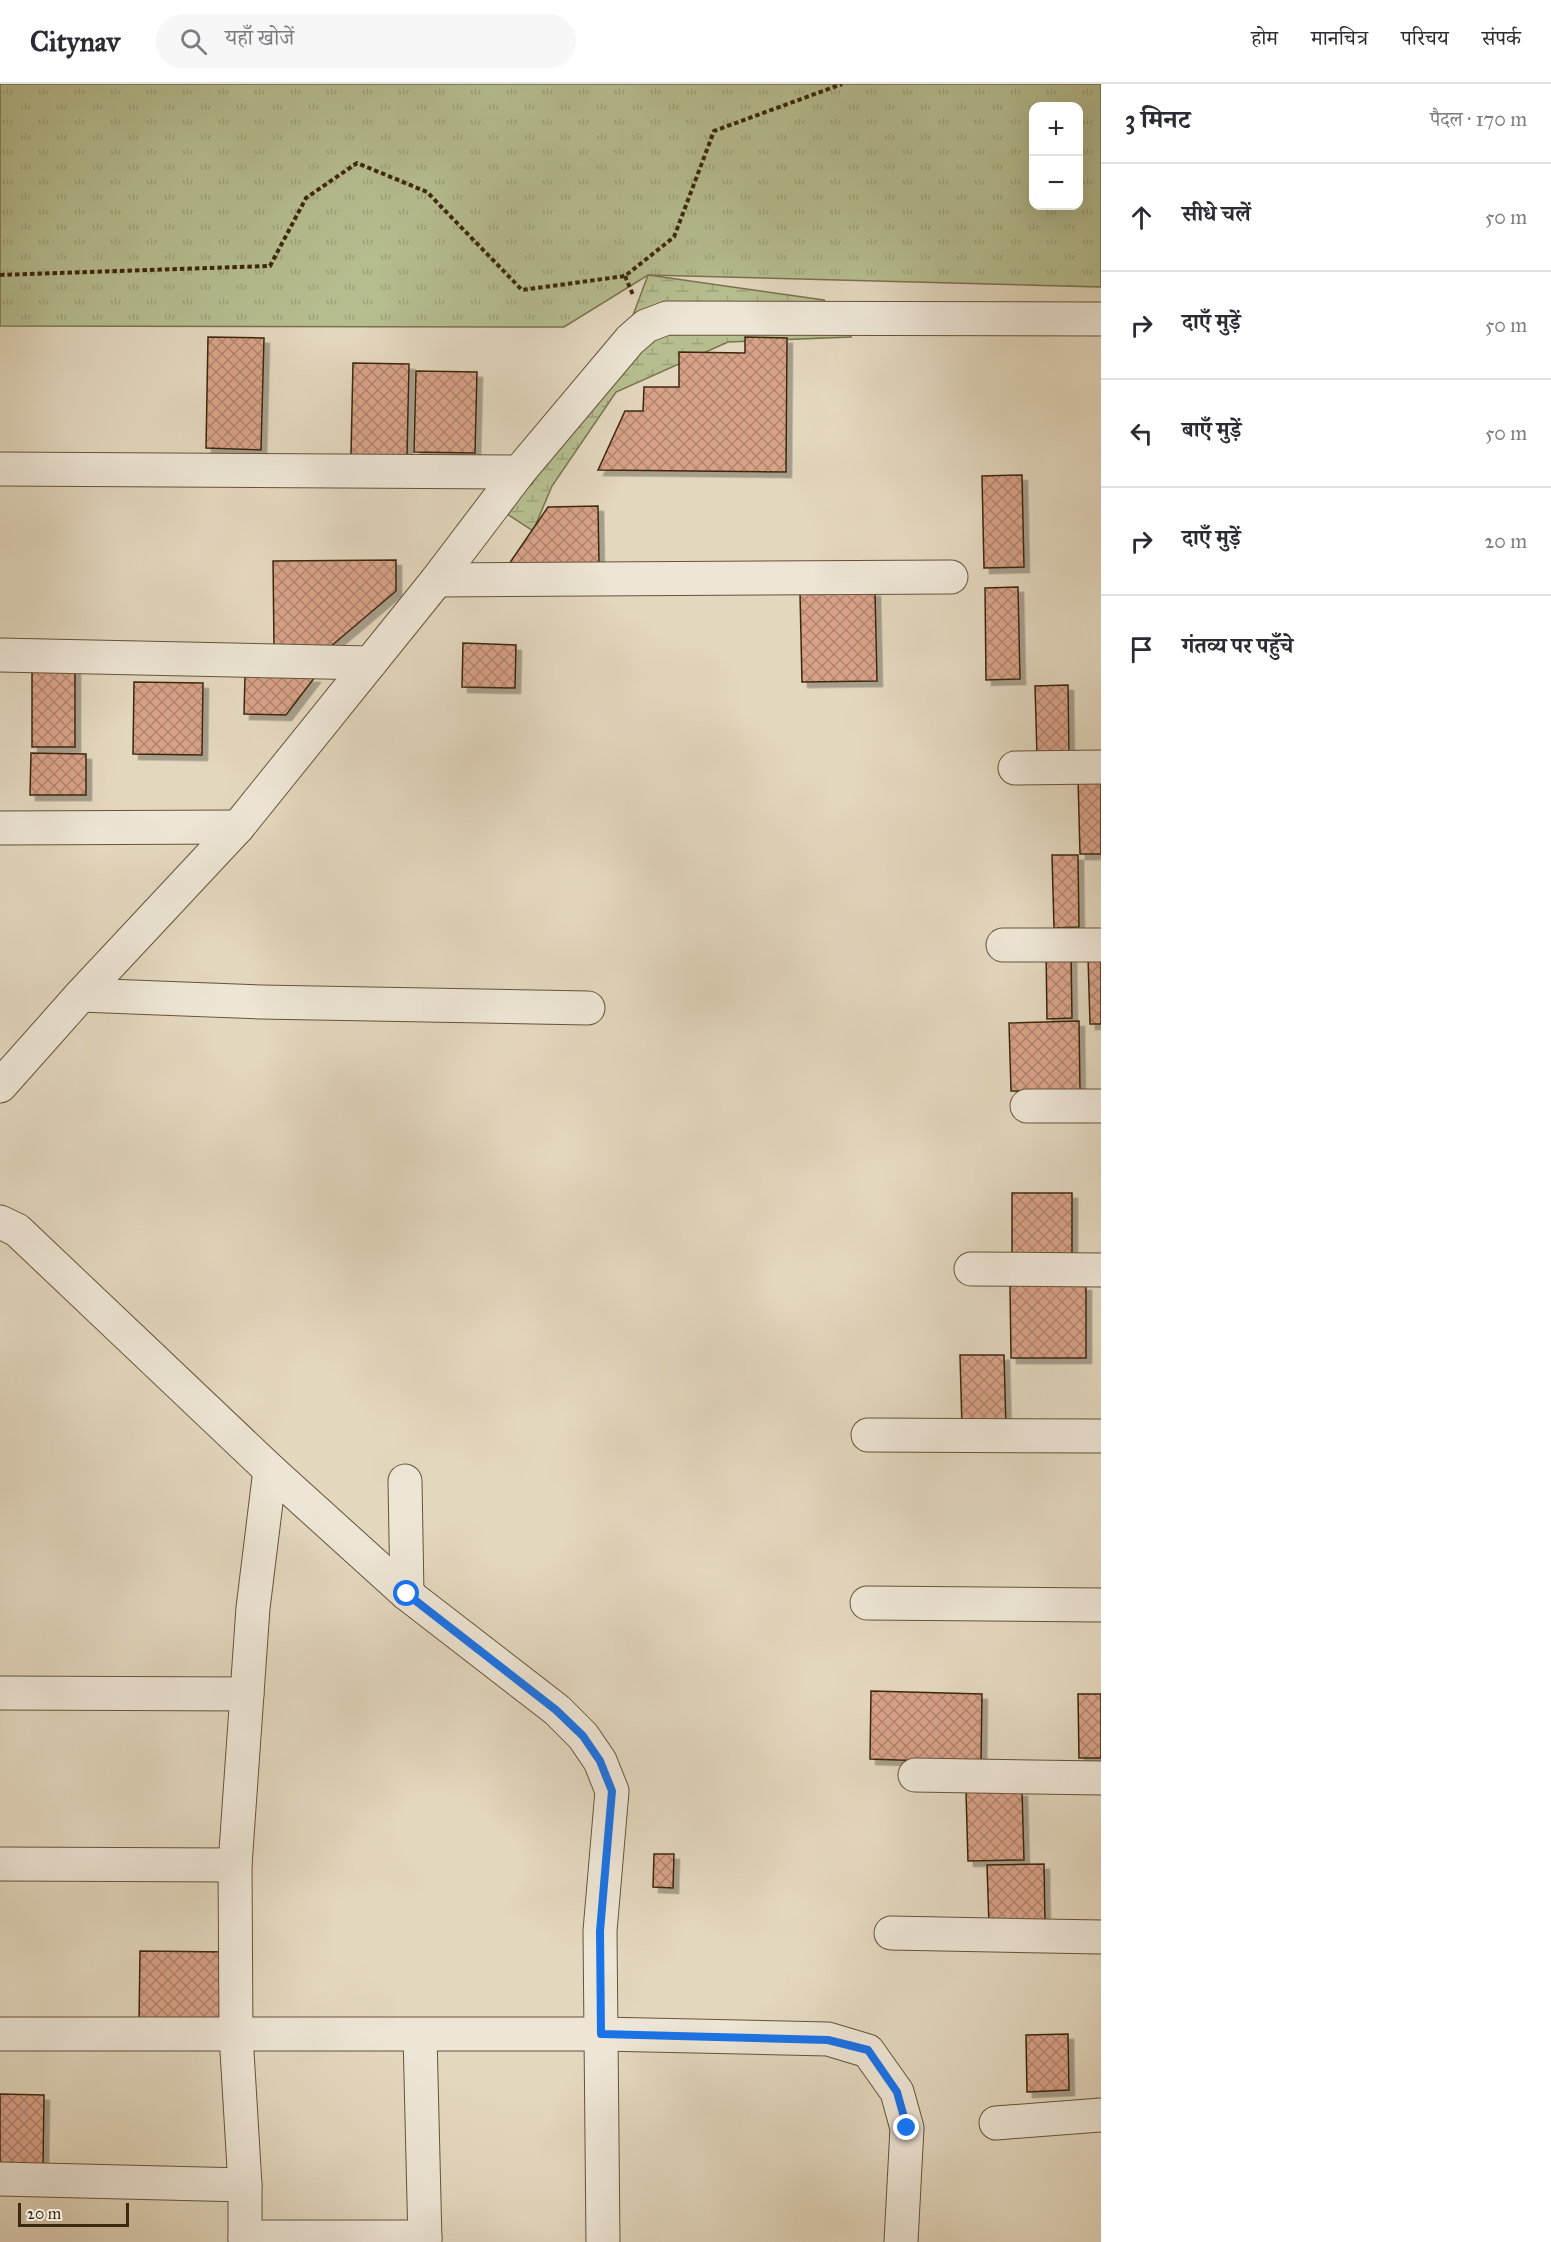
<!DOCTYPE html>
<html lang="hi">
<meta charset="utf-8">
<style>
body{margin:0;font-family:"IM FELL Great Primer","Noto Serif Devanagari",serif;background:#f7f7f7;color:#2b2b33}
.controls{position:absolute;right:18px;top:18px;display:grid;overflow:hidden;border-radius:12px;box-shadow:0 6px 24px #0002}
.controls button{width:54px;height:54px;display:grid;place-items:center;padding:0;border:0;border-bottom:2px solid #e1e1e2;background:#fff;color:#2b2b33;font:30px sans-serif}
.scale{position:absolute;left:18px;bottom:15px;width:111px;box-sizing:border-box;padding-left:6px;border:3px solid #3c280c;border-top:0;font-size:16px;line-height:21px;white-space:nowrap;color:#3c280c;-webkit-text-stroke:4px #ede5d5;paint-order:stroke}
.stop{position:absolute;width:18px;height:18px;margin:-14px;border:4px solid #1a73e8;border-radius:50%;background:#fff}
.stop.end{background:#1a73e8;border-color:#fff;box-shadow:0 2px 6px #0008}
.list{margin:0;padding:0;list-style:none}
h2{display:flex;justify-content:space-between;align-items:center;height:78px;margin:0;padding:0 24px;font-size:26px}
h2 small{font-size:20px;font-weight:400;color:#7c7c81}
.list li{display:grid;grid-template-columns:39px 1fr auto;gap:18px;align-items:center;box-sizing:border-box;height:108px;padding:0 24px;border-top:2px solid #e1e1e2}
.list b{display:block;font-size:22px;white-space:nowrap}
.list em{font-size:20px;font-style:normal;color:#7c7c81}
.icon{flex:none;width:33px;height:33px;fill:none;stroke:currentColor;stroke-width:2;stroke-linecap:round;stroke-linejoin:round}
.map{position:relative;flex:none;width:1101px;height:2158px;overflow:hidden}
header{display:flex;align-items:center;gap:36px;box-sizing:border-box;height:84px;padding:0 30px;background:#fff;border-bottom:2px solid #e1e1e2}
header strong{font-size:28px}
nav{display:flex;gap:33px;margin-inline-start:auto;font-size:21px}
.search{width:420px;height:54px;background:#f7f7f7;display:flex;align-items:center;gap:15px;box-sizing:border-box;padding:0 21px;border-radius:33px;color:#7c7c81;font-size:22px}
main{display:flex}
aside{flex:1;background:#fff}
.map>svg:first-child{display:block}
</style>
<header>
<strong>Citynav</strong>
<div class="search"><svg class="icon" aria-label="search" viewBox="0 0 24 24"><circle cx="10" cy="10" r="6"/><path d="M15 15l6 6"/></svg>यहाँ खोजें</div>
<nav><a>होम</a><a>मानचित्र</a><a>परिचय</a><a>संपर्क</a></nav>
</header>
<main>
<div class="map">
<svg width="1101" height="2158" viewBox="0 0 1101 2158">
<defs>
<pattern id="grass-tufts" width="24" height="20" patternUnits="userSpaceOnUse" patternTransform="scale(1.5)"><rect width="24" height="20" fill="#b6be90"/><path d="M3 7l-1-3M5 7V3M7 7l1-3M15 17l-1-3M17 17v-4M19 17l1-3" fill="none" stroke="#9da37b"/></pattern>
<pattern id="wetland-marsh" width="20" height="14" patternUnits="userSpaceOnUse" patternTransform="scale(1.5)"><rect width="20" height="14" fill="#b6be90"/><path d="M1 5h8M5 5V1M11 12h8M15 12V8" fill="none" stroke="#9da37b"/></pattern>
<pattern id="building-cross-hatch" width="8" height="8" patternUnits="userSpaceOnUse" patternTransform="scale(1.5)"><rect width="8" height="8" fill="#d8a288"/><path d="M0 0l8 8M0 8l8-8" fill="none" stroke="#b0846e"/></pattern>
<filter id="shadow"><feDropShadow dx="5.5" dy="5.5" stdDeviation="0" flood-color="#0004"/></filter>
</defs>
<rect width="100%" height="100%" fill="#e3d7be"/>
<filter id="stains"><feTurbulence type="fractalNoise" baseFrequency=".00333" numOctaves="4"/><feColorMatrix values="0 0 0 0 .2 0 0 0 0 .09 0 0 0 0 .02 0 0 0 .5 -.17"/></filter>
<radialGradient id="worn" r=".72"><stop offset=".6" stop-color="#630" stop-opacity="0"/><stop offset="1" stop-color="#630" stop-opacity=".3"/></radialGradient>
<path fill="url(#grass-tufts)" stroke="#79734e" stroke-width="1.5" fill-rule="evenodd" d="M0 0H1101V203L648 191 564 243 0 242ZM1034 22H1078V122H1034Z"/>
<path fill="url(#wetland-marsh)" stroke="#79734e" stroke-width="1.5" d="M648 191 824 216 851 253 728 258 616 308 552 402 533 447 501 426 533 399 525 366 629 242Z"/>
<g fill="url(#building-cross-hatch)" stroke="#3c280c" stroke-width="1.5" filter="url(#shadow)">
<path d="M208 253 264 254 261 366 206 364Z"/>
<path d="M745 253 787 254 786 388 598 386 625 327H643L644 303H679V268L745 269Z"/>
<path d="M353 279 409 280 407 372 351 371Z"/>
<path d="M416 287 477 288 475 369 414 368Z"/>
<path d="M1022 391 1024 483 984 484 982 392Z"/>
<path d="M598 422 599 479 509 480 548 423Z"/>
<path d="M396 476V507L330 563 274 564 273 477Z"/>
<path d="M1018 503 1020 595 986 596 985 504Z"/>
<path d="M875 507 877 597 802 598 800 509Z"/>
<path d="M463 559 516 561 515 604 462 603Z"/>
<rect x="32" y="580" width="43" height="83"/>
<path d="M245 592 315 593 286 631 244 630Z"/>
<path d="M134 598 203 599 202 671 133 670Z"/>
<path d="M1068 601 1069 671H1037L1035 602Z"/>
<path d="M31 669 86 670V711H30Z"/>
<path d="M1078 695H1101V770H1080Z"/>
<path d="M1052 771H1078L1079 843 1054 844Z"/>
<path d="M1046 865H1071L1072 934 1047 935Z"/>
<path d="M1088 873H1101V940H1090Z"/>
<path d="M1079 937 1080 1006 1011 1007 1009 939Z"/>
<path d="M1012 1109H1072V1176L1012 1177Z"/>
<path d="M1010 1201H1086V1274H1011Z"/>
<path d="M960 1271H1004L1006 1344H962Z"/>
<path d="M871 1607 982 1610 981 1679 870 1675Z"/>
<path d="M1078 1610H1101V1674H1079Z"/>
<path d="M1022 1707 1024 1776 968 1777 966 1708Z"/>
<path d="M654 1770H674L673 1804 653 1803Z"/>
<path d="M1044 1780 1045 1840 989 1841 987 1781Z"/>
<path d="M140 1867 227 1868 226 1940 139 1938Z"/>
<path d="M1068 1950 1069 2006 1027 2008 1026 1951Z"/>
<path d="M0 2010 44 2011 43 2083H0Z"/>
</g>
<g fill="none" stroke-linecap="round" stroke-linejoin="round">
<defs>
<g id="minor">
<path d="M0 385 519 388"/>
<path d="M437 496 951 493"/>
<path d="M0 571 370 579"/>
<path d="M1015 684 1101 683"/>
<path d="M0 744 238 743"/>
<path d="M1003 861H1101"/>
<path d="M81 911 260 918 588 924"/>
<path d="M0 1002 81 911 238 743 437 496 519 388 630 256 646 242 667 234 1101 235"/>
<path d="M1027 1022H1101"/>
<path d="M0 1138 17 1146 270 1386 407 1510 557 1626 583 1652 600 1677 612 1707 600 1847 603 2158"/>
<path d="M971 1185 1101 1186"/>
<path d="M868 1351 1101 1352"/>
<path d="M405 1397 407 1510"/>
<path d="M867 1519 1101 1521"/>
<path d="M0 1609 247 1610"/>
<path d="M915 1691 1101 1694"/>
<path d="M0 1780 235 1781"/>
<path d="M891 1849 1101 1853"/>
<path d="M0 1950H601L828 1955 868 1967 897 2008 907 2044 901 2158"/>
<path d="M420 1951 425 2158"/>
<path d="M996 2039 1101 2031"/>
<path d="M0 2095 245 2101"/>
<path d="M245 2153H425"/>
<path d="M245 2158V2101L236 1951 235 1781 253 1524 270 1386"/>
</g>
</defs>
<use href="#minor" stroke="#665438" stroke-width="35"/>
<g stroke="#3c280c" stroke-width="4" stroke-dasharray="4.5 3" stroke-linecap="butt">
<path d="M0 191 270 182 306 114 357 79 427 108 522 206 625 192 674 153 714 47 842 0"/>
<path d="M625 192 633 211"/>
</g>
<use href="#minor" stroke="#ede5d5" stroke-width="33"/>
</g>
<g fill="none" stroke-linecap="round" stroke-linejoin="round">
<path stroke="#1a73e8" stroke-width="8" d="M407 1510 556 1626 583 1652 600 1677 612 1707 600 1847 601 1950 828 1956 868 1966 897 2008 907 2044"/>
</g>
<rect width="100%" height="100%" filter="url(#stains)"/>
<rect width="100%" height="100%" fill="url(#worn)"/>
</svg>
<div class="controls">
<button>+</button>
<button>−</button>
</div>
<div class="scale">20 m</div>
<div class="stop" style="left:407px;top:1510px"></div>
<div class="stop end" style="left:907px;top:2044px"></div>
</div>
<aside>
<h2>3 मिनट<small>पैदल · 170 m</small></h2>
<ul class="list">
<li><svg class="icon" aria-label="ahead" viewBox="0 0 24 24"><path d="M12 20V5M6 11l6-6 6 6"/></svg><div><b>सीधे चलें</b></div><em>50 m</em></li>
<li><svg class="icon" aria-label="right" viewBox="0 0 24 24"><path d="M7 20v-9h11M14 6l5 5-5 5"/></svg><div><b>दाएँ मुड़ें</b></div><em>50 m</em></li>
<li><svg class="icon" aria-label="left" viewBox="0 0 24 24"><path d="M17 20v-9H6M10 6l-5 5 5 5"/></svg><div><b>बाएँ मुड़ें</b></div><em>50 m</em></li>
<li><svg class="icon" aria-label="right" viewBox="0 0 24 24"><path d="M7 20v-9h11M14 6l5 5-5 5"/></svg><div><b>दाएँ मुड़ें</b></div><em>20 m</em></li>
<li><svg class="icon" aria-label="arrive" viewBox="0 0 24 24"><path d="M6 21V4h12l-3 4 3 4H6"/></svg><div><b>गंतव्य पर पहुँचे</b></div></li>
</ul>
</aside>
</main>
